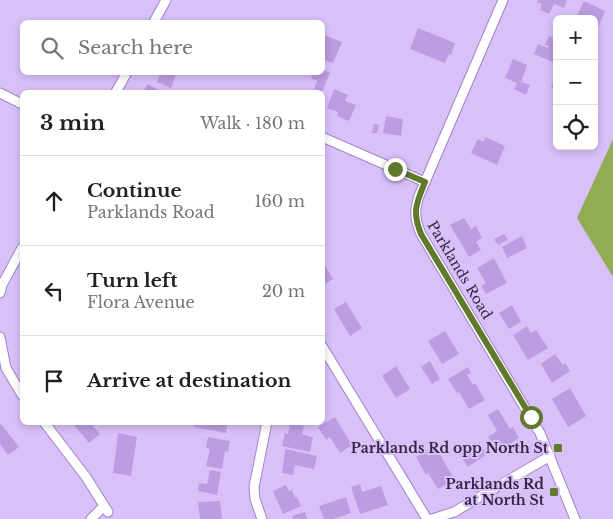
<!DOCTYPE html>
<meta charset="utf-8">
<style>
body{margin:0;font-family:"Libre Baskerville",serif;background:#f6f6f6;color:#202124}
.controls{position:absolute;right:15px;top:15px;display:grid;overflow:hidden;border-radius:8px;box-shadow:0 2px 8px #0003}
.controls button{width:45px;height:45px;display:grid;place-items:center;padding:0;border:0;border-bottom:1px solid #e0e0e0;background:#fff;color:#202124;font:25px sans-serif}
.stop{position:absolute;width:15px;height:15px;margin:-11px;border:4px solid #60792c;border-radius:50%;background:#fff}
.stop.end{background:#60792c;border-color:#fff;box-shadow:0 1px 5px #0008}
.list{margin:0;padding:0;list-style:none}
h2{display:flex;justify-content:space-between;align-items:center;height:65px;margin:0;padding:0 20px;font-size:21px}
h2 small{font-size:16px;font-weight:400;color:#757577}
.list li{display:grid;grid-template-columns:32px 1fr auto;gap:15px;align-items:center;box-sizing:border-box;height:90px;padding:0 20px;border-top:1px solid #e0e0e0}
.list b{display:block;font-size:19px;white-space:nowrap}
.list p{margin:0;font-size:16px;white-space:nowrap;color:#757577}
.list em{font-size:16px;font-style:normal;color:#757577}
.icon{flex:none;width:28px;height:28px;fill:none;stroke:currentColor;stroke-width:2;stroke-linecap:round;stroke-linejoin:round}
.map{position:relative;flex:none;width:613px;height:519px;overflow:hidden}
.search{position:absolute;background:#fff;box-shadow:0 2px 8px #0003;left:20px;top:20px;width:305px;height:55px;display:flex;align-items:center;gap:12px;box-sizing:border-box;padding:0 18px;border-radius:8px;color:#757577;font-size:19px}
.panel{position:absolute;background:#fff;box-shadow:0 2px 8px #0003;left:20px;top:90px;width:305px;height:335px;border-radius:8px}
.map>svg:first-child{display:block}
</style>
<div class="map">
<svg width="613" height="519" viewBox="0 0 613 519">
<rect width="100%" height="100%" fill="#d9c0f9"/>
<path fill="#8fae54" d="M613 139V277L577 218Z"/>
<g fill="#bd9de2">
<path d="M538 0H567L564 8 554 4 549 14 540 10 542 4 537 2Z"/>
<path d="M584 1 605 11 594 37V19H576Z"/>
<path d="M418 28 455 43 451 55 449 54 445 63 410 49Z"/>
<path d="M322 34 342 42 333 63 322 59Z"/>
<path d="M549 36 557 39V64L534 54 538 44 548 48 549 46 545 45Z"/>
<path d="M513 59 527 65 520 85 522 82 530 85 526 95 514 89 517 83 505 78Z"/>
<path d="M322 69 330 73 322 92 314 89 317 81 311 78 314 72H322Z"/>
<path d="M161 72H177L171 88 157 82Z"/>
<path d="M557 73V89L551 87Z"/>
<path d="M148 84 160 91 159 92H143Z"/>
<path d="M334 89 348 95 345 101 356 105 349 121 337 116 338 112 327 108Z"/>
<path d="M386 116 403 119 401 136 383 133Z"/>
<path d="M374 124 379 125 377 133H372Z"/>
<path d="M485 137 505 146 497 165 471 153 478 139 484 142Z"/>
<path d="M464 218 471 229 476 226 482 238 476 242 481 250 469 257 450 225Z"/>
<path d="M504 234 508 240 498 245 494 239Z"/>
<path d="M522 236 527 248 507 258 502 247Z"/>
<path d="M494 258 507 283 486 294 481 286 486 283 477 268Z"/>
<path d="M322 261 333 279 322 286Z"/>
<path d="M346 302 362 328 350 336 334 309Z"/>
<path d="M512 305 521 322 509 329 499 313Z"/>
<path d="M527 326 531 333 536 330 548 348 528 360 513 335Z"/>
<path d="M445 331 459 354 442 364 428 341Z"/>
<path d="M555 354 563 365 565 363 570 371 552 383 541 364Z"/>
<path d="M430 361 440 379 432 384 421 367Z"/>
<path d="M396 366 410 389 396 398 382 376Z"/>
<path d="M468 367 471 373 467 375 473 385 475 383 485 400 469 409 459 392 457 393 448 379Z"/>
<path d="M570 388 586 416 568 427 552 399Z"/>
<path d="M498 409 510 429 513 427 519 438 498 451 488 437 497 431 488 415Z"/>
<path d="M335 417 352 445 340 453 330 437 326 440 318 427Z"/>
<path d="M80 422H90L100 434 89 443 75 426Z"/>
<path d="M194 422H230L229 425H227L226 433 194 427Z"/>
<path d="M290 422H305L302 434 313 437 310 452 282 446 285 433 288 434Z"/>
<path d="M1 424 19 447 8 455 0 444V425Z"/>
<path d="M118 433 137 437 131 476 113 473Z"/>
<path d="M208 437 230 441 228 452 225 451 222 469 206 466 210 449 206 448Z"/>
<path d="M479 442 487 454 468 467 460 455Z"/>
<path d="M435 446 454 479 438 489 428 473 426 475 416 457Z"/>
<path d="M285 449 317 456 314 469 295 465 293 475 282 473Z"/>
<path d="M210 470 221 472 217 495 198 491 199 483 207 484Z"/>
<path d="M360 484 362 492 381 486 388 505 360 514 351 487Z"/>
<path d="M286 485 289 491 292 490 295 498 297 497 301 506 283 514 273 491Z"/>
<path d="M346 497 351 513 334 519H324L319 506Z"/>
<path d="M220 501 222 519H200L198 502Z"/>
<path d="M305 512 307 519H293L292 516Z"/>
</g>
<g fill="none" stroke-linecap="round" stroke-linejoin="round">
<defs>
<g id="minor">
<path d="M503 0 419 196C414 211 415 220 421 234L540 433 575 519"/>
<path d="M154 22 166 0"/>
<path d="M116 92 127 72"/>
<path d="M0 93 22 104"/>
<path d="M322 137 425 182"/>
<path d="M0 293 2 285 22 248"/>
<path d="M0 337 6 368 22 395"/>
<path d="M322 346 427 519"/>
<path d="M44 422 86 477 108 512"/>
<path d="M91 519 104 506"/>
<path d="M262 519 255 499 254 487 267 422"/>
<path d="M432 519 454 512 550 456"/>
</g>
</defs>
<use href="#minor" stroke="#a283c6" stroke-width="11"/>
<use href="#minor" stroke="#fff" stroke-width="9"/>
</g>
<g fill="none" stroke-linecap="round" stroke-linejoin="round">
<path stroke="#60792c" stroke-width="6" d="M395 169 425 182C416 204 412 212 421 234L531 417"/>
</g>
<g fill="#60792c" stroke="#d9c0f9" stroke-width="2">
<rect x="553" y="443" width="10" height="10" rx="2.5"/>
<rect x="549" y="487" width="10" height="10" rx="2.5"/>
</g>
<g text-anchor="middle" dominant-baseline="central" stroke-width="4" stroke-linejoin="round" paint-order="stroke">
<g font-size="14" fill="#342743" stroke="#d9c0f9">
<text transform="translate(460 270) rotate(59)">Parklands Road</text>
</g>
<g font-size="14" font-weight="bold" fill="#342743" stroke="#d9c0f9" text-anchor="end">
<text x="548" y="448">Parklands Rd opp North St</text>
<text x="544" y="484">Parklands Rd<tspan x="544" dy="16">at North St</tspan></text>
</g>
</g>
</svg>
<div class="controls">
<button>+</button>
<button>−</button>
<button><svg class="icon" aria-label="locate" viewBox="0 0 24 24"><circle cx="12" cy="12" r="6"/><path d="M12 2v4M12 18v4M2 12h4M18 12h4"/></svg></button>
</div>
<div class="stop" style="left:531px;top:417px"></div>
<div class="stop end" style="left:395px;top:169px"></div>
<div class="search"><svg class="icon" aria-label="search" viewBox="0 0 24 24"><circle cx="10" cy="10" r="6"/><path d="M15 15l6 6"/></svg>Search here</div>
<section class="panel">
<h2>3 min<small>Walk · 180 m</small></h2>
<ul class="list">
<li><svg class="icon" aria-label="ahead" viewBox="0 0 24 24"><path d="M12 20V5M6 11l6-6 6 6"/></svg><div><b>Continue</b><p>Parklands Road</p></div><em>160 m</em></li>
<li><svg class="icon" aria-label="left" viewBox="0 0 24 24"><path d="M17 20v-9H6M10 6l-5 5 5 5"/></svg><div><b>Turn left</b><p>Flora Avenue</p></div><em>20 m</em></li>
<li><svg class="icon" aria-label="arrive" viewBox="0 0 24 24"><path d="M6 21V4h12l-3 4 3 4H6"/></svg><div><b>Arrive at destination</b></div></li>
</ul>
</section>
</div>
